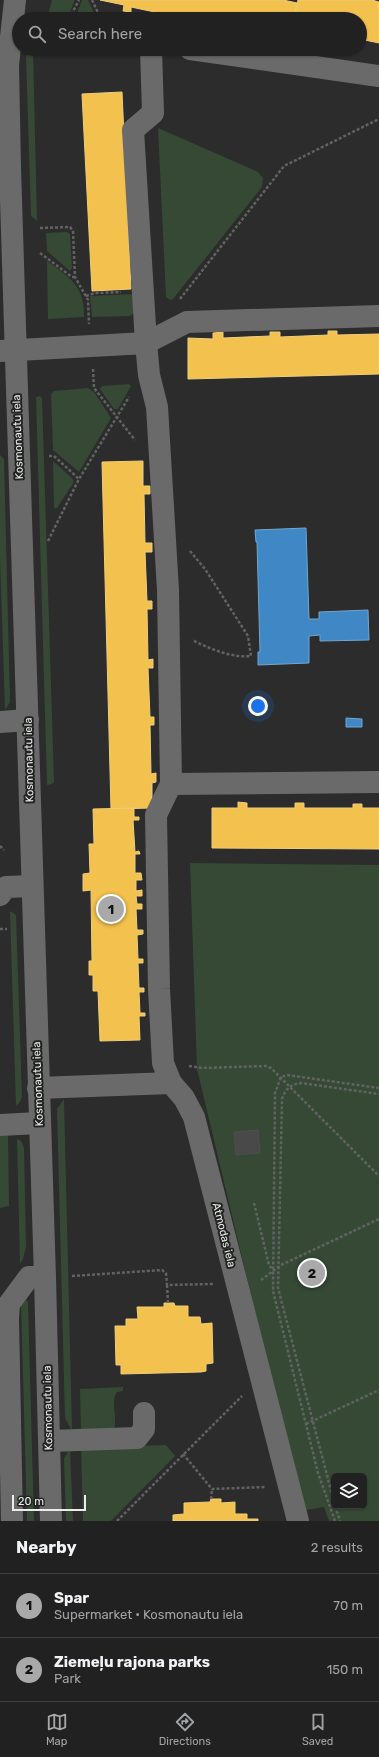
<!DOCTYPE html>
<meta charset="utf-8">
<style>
body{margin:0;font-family:Rubik,sans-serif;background:#2d2e2d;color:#f1f3f6}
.controls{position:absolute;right:12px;bottom:12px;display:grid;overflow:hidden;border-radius:6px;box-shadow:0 1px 3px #0004}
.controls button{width:36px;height:36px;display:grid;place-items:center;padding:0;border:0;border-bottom:1px solid #3d3e3e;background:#202120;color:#f1f3f6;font:20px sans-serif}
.scale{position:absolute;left:12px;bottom:10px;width:74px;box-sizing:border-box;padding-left:4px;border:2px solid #ebeceb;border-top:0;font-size:11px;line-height:14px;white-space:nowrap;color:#ebeceb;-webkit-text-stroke:3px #212321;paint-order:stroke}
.you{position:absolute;left:258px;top:706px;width:14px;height:14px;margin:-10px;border:3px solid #fff;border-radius:50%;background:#1a73e8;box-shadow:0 0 0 6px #1a73e833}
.badge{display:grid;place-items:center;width:26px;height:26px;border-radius:50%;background:#a8a9a8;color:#111;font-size:13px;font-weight:700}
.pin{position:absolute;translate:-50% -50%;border:2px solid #fff;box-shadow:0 1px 4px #0006}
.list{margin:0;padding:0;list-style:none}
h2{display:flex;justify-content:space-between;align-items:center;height:52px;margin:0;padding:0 16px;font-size:17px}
h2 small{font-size:13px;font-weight:400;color:#a2a3a5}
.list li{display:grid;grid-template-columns:26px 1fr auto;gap:12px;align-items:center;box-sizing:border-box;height:64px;padding:0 16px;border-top:1px solid #3d3e3e}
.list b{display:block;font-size:15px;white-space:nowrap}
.list p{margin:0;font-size:13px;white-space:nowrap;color:#a2a3a5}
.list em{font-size:13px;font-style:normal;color:#a2a3a5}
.icon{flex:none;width:22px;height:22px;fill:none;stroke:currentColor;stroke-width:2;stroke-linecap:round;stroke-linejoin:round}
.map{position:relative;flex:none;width:379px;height:1521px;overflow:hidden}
.search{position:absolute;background:#202120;box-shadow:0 1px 3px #0004;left:12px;right:12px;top:12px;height:44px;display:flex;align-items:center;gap:10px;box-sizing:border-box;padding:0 14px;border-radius:22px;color:#a2a3a5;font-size:15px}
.sheet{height:180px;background:#202120}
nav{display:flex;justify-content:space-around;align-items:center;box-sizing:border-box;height:56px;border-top:1px solid #3d3e3e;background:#202120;font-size:11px;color:#a2a3a5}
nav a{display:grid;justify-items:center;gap:2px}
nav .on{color:#a8a9a8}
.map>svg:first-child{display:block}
</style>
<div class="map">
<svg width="379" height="1521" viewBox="0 0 379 1521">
<rect width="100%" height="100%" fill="#2b2c2b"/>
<g fill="#354935" fill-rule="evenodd">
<path d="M52 0H75L67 19H49L48 15Z"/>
<path d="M82 0H88L97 19H75Z"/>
<path d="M30 49H33L37 221 31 216 26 57Z"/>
<path d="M158 128 258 172 263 178 262 187 173 299 170 300 166 297Z"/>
<path d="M67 232 70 234 72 268 70 271 47 251 46 233Z"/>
<path d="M47 261C70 278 85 286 84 317L48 319Z"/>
<path d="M136 294C137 302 138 310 130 316L92 317 90 296Z"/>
<path d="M129 384 131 386 118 409H114L100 389 102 386Z"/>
<path d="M88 388 94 392 111 418 79 472 53 450 51 394 54 391Z"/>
<path d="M40 396 42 398 54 782 52 784 47 785 36 397Z"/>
<path d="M0 455 4 459 10 702 5 710 0 557Z"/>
<path d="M53 461 72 478 74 482 57 508H54Z"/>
<path d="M190 863 379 865V1521H329L324 1507 306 1510 302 1506 300 1500 197 1069ZM334 1476H364V1506H334Z"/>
<path d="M10 911 16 915 22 1097 20 1102 16 1106Z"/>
<path d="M64 1099 72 1431 65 1418 57 1109Z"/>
<path d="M8 1135 9 1206 0 1208V1136Z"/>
<path d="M17 1139 21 1141 24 1148 26 1247 23 1259 20 1264Z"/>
<path d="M26 1300 28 1302 34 1521H27L21 1304 22 1301Z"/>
<path d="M123 1387V1391L117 1392C110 1401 118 1418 114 1429L81 1433 80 1389Z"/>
<path d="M166 1445 175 1456 111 1521H83L81 1448Z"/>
<path d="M70 1449 73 1521H66L64 1458Z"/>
</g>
<g fill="#f2c14e" stroke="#f0ce7d">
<path d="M100 0H283L297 3 294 19H188L131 7V12L123 11 124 5Z"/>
<path d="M298 0H372L379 2V43L360 39V19H294Z"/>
<path d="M122 92 131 289 92 291 82 94Z"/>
<path d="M328 331H337V335L379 334V374L188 379V338L213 339V333L223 332V338L270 336V332H280V337L328 335Z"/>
<path d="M143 461V486H150V494H144L145 543H152V552H145L147 601H152V609H147L148 660 153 659V668H148L150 717H154V725H150L151 774 156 773V782L152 783V808L111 809 102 462Z"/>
<path d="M238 802 247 803V808H295V803H304V808H353V804H362V808H379V849L212 848V808H238Z"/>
<path d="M134 808V817H139V820H133L135 852 139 851 140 854H135V873H141L142 880H136V891L142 890V896H136L137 904H142V909H136L137 930H143V934L137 935 138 959H143V963H138L139 988H144V992H139L140 1013H145V1016H139L140 1040 100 1041 98 991H93V975H89V961H92L91 890 83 891V874L90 873 89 844H94L93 809Z"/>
<path d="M164 1303H174L175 1306H188V1317H200L201 1324 212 1323 213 1363 206 1364V1371L201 1372 121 1374V1365H116L115 1326H126V1319H138L137 1307H164Z"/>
<path d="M211 1499H221V1503L235 1502V1514H247V1519H258V1521H173V1515L184 1514V1503L210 1502Z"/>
</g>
<g fill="#3f88c5" stroke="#73a6d0">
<path d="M306 528 309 619H319V612L368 610 369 640 320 641V635L309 636V663L258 665V652H260L257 542H256L255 530Z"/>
<path d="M346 718 362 719V727H346Z"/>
</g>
<path fill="#484948" stroke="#4e4f4e" d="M258 1130 260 1153 236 1155 234 1132Z"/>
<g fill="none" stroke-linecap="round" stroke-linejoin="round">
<g stroke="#626262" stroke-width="2.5" stroke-dasharray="3 2" stroke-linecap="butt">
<path d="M92 0 101 19"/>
<path d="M69 19 79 0"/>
<path d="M40 228 70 227 73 231 75 277 88 300 89 324"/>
<path d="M40 253 72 277H75"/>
<path d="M86 296 95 293 121 292"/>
<path d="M180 299 284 166 379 119"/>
<path d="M93 369 94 388 135 440"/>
<path d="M49 456H54L79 479"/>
<path d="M48 541 79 479 129 397"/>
<path d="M190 551 205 569 248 636 251 656C231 658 211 649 192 640"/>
<path d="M0 846 4 850"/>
<path d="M0 929H7"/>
<path d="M189 1066 202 1068 266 1066 271 1068 379 1176"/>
<path d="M254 1203 269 1265 273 1270"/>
<path d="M72 1276 162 1270 166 1273 167 1285 213 1284"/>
<path d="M261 1280 281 1265 379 1219"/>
<path d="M167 1285 168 1303"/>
<path d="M306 1424 379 1390"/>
<path d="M183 1454 212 1489 265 1487"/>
<path d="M211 1499 212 1489"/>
<path d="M334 1502 278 1288 282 1099C285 1089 291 1084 301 1083L379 1094"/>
<path d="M335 1506 340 1521"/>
<path d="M117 1521 242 1396"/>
<path d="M335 1521 318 1473 273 1291 275 1093 281 1077 287 1075 379 1088"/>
</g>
<g stroke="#696a69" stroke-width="22">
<path d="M15 0 8 65 10 168 45 1277 51 1521"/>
<path d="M151 49 153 113 133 130 146 343 187 322 379 316"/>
<path d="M190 49 379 76"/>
<path d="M0 351 146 343 149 375 157 407 168 590 171 784"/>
<path d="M0 722 28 720"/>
<path d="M0 895 6 887 32 886"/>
<path d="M171 1083 163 1063 159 989 156 815 171 784 379 782"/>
<path d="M38 1088 171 1083 184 1098 194 1117 298 1521"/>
<path d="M0 1125 39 1123"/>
<path d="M49 1441 137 1438 144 1429V1413"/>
<path d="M12 1521 8 1319 9 1304 29 1277H45"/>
</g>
</g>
<g text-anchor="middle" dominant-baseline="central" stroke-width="4" stroke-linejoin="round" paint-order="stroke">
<g font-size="11" fill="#ebeceb" stroke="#212321">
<text transform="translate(18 437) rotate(-92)">Kosmonautu iela</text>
<text transform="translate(29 760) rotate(-91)">Kosmonautu iela</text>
<text transform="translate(38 1084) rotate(-92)">Kosmonautu iela</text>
<text transform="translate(224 1235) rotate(76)">Atmodas iela</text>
<text transform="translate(48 1408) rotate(-91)">Kosmonautu iela</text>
</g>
</g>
</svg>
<div class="controls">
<button><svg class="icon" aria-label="layers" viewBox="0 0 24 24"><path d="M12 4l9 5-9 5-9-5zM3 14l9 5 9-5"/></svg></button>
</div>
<div class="scale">20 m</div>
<div class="you"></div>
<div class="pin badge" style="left:111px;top:909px">1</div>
<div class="pin badge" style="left:312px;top:1273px">2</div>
<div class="search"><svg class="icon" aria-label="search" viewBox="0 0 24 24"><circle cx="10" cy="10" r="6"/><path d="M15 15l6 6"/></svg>Search here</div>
</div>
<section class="sheet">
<h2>Nearby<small>2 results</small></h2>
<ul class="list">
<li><span class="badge">1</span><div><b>Spar</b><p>Supermarket · Kosmonautu iela</p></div><em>70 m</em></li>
<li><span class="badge">2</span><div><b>Ziemeļu rajona parks</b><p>Park</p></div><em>150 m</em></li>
</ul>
</section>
<nav>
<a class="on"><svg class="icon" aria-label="map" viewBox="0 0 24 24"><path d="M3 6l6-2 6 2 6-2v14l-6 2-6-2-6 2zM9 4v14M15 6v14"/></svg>Map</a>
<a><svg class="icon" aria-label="directions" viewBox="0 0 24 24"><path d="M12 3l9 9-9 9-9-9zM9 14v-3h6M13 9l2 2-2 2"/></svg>Directions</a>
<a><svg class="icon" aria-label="saved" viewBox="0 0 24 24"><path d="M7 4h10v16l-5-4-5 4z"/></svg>Saved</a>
</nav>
